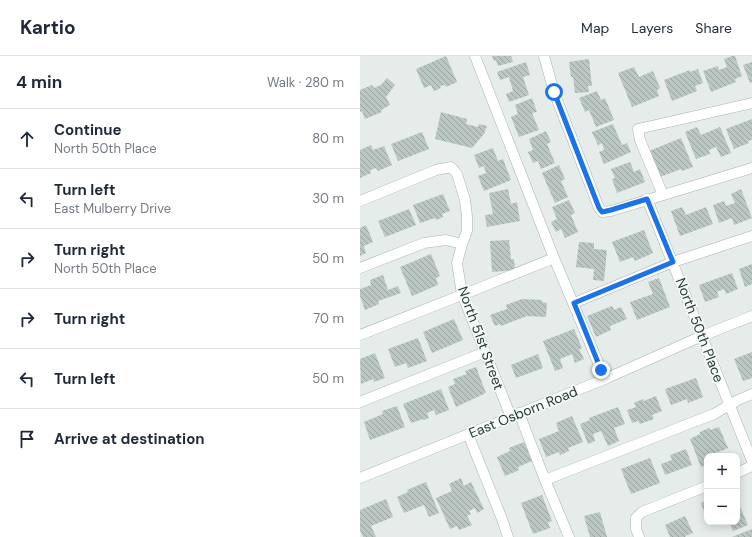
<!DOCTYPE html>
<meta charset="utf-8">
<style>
body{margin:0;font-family:"DM Sans",sans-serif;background:#f2f2f3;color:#1f2937}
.controls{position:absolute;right:12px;bottom:12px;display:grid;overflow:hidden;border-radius:8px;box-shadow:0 2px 10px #0003}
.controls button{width:36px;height:36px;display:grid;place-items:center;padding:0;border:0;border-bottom:1px solid #e0e1e3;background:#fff;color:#1f2937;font:20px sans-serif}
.stop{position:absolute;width:12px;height:12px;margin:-9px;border:3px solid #1a73e8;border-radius:50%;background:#fff}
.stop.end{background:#1a73e8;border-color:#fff;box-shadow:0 1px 4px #0008}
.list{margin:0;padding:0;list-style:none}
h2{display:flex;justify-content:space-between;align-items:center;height:52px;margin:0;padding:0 16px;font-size:17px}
h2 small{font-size:13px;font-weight:400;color:#747a83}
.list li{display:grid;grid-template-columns:26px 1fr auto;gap:12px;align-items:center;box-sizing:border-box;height:60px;padding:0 16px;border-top:1px solid #e0e1e3}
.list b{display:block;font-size:15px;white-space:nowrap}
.list p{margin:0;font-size:13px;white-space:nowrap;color:#747a83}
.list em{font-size:13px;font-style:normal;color:#747a83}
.icon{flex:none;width:22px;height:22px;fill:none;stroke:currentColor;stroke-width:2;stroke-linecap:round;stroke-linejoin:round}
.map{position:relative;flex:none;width:392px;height:481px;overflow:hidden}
header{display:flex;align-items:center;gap:24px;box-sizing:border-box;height:56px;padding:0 20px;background:#fff;border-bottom:1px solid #e0e1e3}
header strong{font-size:19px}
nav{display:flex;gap:22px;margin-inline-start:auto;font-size:14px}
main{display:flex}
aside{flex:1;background:#fff}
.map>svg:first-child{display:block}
</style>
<header>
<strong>Kartio</strong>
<nav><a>Map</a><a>Layers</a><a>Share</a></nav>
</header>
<main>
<aside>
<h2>4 min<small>Walk · 280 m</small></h2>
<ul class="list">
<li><svg class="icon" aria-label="ahead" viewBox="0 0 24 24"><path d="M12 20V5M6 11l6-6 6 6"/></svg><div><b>Continue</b><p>North 50th Place</p></div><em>80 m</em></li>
<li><svg class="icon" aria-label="left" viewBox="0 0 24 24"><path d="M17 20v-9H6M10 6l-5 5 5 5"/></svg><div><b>Turn left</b><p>East Mulberry Drive</p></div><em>30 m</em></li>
<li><svg class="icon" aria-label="right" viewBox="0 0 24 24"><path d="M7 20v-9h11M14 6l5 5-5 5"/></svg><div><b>Turn right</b><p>North 50th Place</p></div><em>50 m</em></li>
<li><svg class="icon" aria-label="right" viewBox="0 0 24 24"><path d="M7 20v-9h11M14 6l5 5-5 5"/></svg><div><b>Turn right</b></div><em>70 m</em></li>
<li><svg class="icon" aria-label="left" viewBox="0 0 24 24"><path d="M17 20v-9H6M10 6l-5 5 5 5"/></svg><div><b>Turn left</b></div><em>50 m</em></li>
<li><svg class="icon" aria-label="arrive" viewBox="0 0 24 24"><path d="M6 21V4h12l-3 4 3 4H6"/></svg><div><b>Arrive at destination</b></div></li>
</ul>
</aside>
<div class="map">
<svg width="392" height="481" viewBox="0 0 392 481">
<defs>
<pattern id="building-back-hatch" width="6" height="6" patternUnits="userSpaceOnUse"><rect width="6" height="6" fill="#bbc7c2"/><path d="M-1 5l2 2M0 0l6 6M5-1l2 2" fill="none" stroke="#98a39e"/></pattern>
</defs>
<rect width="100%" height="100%" fill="#e5ece9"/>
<g fill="url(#building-back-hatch)">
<path d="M86 0 97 26 86 31 85 29 80 30 81 32 74 35 71 29 64 32 56 13Z"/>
<path d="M132 0H151L153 6 138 10 136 4 134 5Z"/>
<path d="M372 0H375L382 20 375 23 376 26 351 36 343 15 358 10 359 14 367 11 364 3Z"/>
<path d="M229 3 232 30H228L229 36 215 37 213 21H211L209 6Z"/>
<path d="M166 6 170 19 163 21 169 39 149 46 146 38 153 35 149 21 140 24 137 16Z"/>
<path d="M392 6V26L390 27 383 9Z"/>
<path d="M274 11 279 21 293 15 300 32 297 34 299 40 272 51 258 17Z"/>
<path d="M338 13 343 27 335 30 337 35 312 45 304 24 330 14V16Z"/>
<path d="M27 22 35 29 26 41 30 49 21 54 22 56 5 63 2 55 0 56V34L12 29 14 32 21 29Z"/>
<path d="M237 35 241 44 245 42 254 64 236 71 229 54 225 56 219 42Z"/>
<path d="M172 42 177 56 172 57 179 74 159 81 151 61 158 58 155 49Z"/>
<path d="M81 56 107 63 106 68 118 71 119 68 127 70 124 78 112 92 75 83Z"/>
<path d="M392 63V84L388 85 389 87 374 93 366 73Z"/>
<path d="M253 68 262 89 267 87 271 96 244 108 239 96 244 94 242 87 238 89 232 76Z"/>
<path d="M337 71 341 79 360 71 371 97 361 101 356 91 349 94 350 98 336 103 325 76Z"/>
<path d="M186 75 191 86 187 88 195 107 181 113 178 105 173 107 168 96 173 94 169 83Z"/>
<path d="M62 76 69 93 38 105 31 88Z"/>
<path d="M321 82 333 111 322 115 321 113 300 121 289 95Z"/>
<path d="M11 89 13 94 24 90 32 109 18 115 16 112 10 114 11 117 0 122V94Z"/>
<path d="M133 92 138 105 143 103 151 124 124 135 118 120 126 117 124 110 119 112 114 99Z"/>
<path d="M270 106 274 116 280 113 285 126 257 137 252 123 255 122 251 113Z"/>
<path d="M199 109 205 123 201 125 208 141 195 147 182 117Z"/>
<path d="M148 133 151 148 157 146 160 165 127 171 125 159 133 158 129 137Z"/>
<path d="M381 133 392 162 374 169 372 162 359 167 353 149 364 145 366 150 375 147 371 138Z"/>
<path d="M83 138 90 155 82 158 83 161 76 164 75 162 60 167 53 149Z"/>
<path d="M209 144 215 157 211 159 218 176 205 182 201 173 196 176 191 166 197 163 192 151Z"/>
<path d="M322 151 326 159 346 151 353 168 320 180 311 155Z"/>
<path d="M49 153 56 169 25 181 18 165Z"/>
<path d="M6 169 13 186 4 190 6 197 0 200V172Z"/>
<path d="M284 174 293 197 275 205 273 201 260 206 252 186Z"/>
<path d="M149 184 151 203H154L155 214 132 216 130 185Z"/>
<path d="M219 186 234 187V193L247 194 244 225 233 224 234 213 216 211Z"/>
<path d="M71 198 80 220 76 222 78 229 52 240 40 211Z"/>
<path d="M392 208V228L385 231 379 213Z"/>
<path d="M372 217 378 233 366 238 364 233 357 236 359 241 345 246 339 229Z"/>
<path d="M23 219 28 234 38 230 41 237 18 245 19 248 5 254 0 240V233L11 229 10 224Z"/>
<path d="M299 222 310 251 277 264 270 246 293 238 288 226Z"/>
<path d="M162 243 182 244V246L187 247 186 261 167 260 141 270 140 268 135 270 130 259 147 253 146 249Z"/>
<path d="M252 250 254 254 261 251 267 263 250 270 251 274 236 281 227 260Z"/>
<path d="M94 263 103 284 72 297 63 276Z"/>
<path d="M214 273 222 292 219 293 224 303 215 307 212 298 200 303 203 312 195 315 183 285Z"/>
<path d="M58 282 67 305 48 312 46 307 35 311 28 293Z"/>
<path d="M392 296V322L383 325 374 303Z"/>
<path d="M15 297 25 322 14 326 13 323 1 328 0 303Z"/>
<path d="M178 298 183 312 156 322 151 309Z"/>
<path d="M116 311 126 337 96 351 88 331 95 328 93 323 107 318 105 315Z"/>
<path d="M336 322 343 341 328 347 327 343 311 349 305 333Z"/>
<path d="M81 333 89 354 76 359 74 354 67 357 69 362 64 364 63 363 51 367 43 348Z"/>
<path d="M296 340 302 355 292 359 294 363 280 368 278 365 272 367 267 354 276 351 274 347 283 343 284 345Z"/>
<path d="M37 350 45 371 10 384 4 366 23 358 22 355Z"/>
<path d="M258 351 265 368 254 372 259 385 248 390 241 375 233 378 235 385 228 388 220 368 230 364 229 362Z"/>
<path d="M212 360 223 386 208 392 209 395 200 399 199 396 186 401 179 383 199 375 196 367Z"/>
<path d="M359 371 368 392 353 398 354 400H347V408L341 411 330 383 340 378V376L349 372 350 374Z"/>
<path d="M164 386 172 405 158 411 159 414 145 420 137 401 150 395 149 392Z"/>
<path d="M326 393 332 409 305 419 301 408 312 404 310 399Z"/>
<path d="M290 402 300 427 271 438 261 413Z"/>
<path d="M101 422 104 430 111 426 124 453 117 457 115 452 109 455 111 458 107 460 112 469 99 474 97 470 90 473 76 442 92 435 89 428Z"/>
<path d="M66 426 79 457 69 461 64 449 44 457 37 441 48 436 47 434Z"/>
<path d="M182 439 192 465 188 466 190 472 173 478 161 447Z"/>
<path d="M26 443 33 461 11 470 16 481H3L0 474V454Z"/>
<path d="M347 444V457L345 458 341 447Z"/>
<path d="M377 444 388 469 373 475 369 466H377Z"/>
<path d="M240 456 247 481H230L224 460Z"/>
<path d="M325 460 333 477 325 480 326 481H310L305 469Z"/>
<path d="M392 473V481H372Z"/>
</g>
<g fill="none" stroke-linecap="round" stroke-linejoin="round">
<defs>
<g id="minor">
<path d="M115 0 194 202 245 323"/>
<path d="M184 0 194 36 239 152 242 156 251 155 392 112"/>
<path d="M303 139 280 84 278 73 392 47"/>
<path d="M287 143 392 405"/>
<path d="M0 145 76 114 91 111 97 118 105 144 107 160V175L102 188 97 207 102 238 151 361"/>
<path d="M0 212 64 187 86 184 102 188"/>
<path d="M214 247 313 206 392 180"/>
<path d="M0 279 127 229 194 202"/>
<path d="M0 346 125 296"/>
<path d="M159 357 185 424"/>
<path d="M108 378 142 463 148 481"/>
<path d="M377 417 392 410"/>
<path d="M0 422 245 323 342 280 392 260"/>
<path d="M209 481 185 424 354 358 378 344 392 338"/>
<path d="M279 481 276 473V462L282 456 347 430"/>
</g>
</defs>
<use href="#minor" stroke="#a8b4b0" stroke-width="11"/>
<use href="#minor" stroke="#fff" stroke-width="10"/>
</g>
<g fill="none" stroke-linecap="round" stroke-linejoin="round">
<path stroke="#1a73e8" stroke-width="5" d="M194 36 239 152 242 156 251 154 287 143 313 206 214 247 241 314"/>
</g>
<g text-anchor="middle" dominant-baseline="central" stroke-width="3.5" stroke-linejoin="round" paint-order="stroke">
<g font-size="14" fill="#263c37" stroke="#f5f9f7">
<text transform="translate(340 274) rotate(69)">North 50th Place</text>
<text transform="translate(121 282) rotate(70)">North 51st Street</text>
<text transform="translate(163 356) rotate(-22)">East Osborn Road</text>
</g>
</g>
</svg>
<div class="controls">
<button>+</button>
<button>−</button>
</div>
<div class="stop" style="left:194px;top:36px"></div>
<div class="stop end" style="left:241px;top:314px"></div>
</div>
</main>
